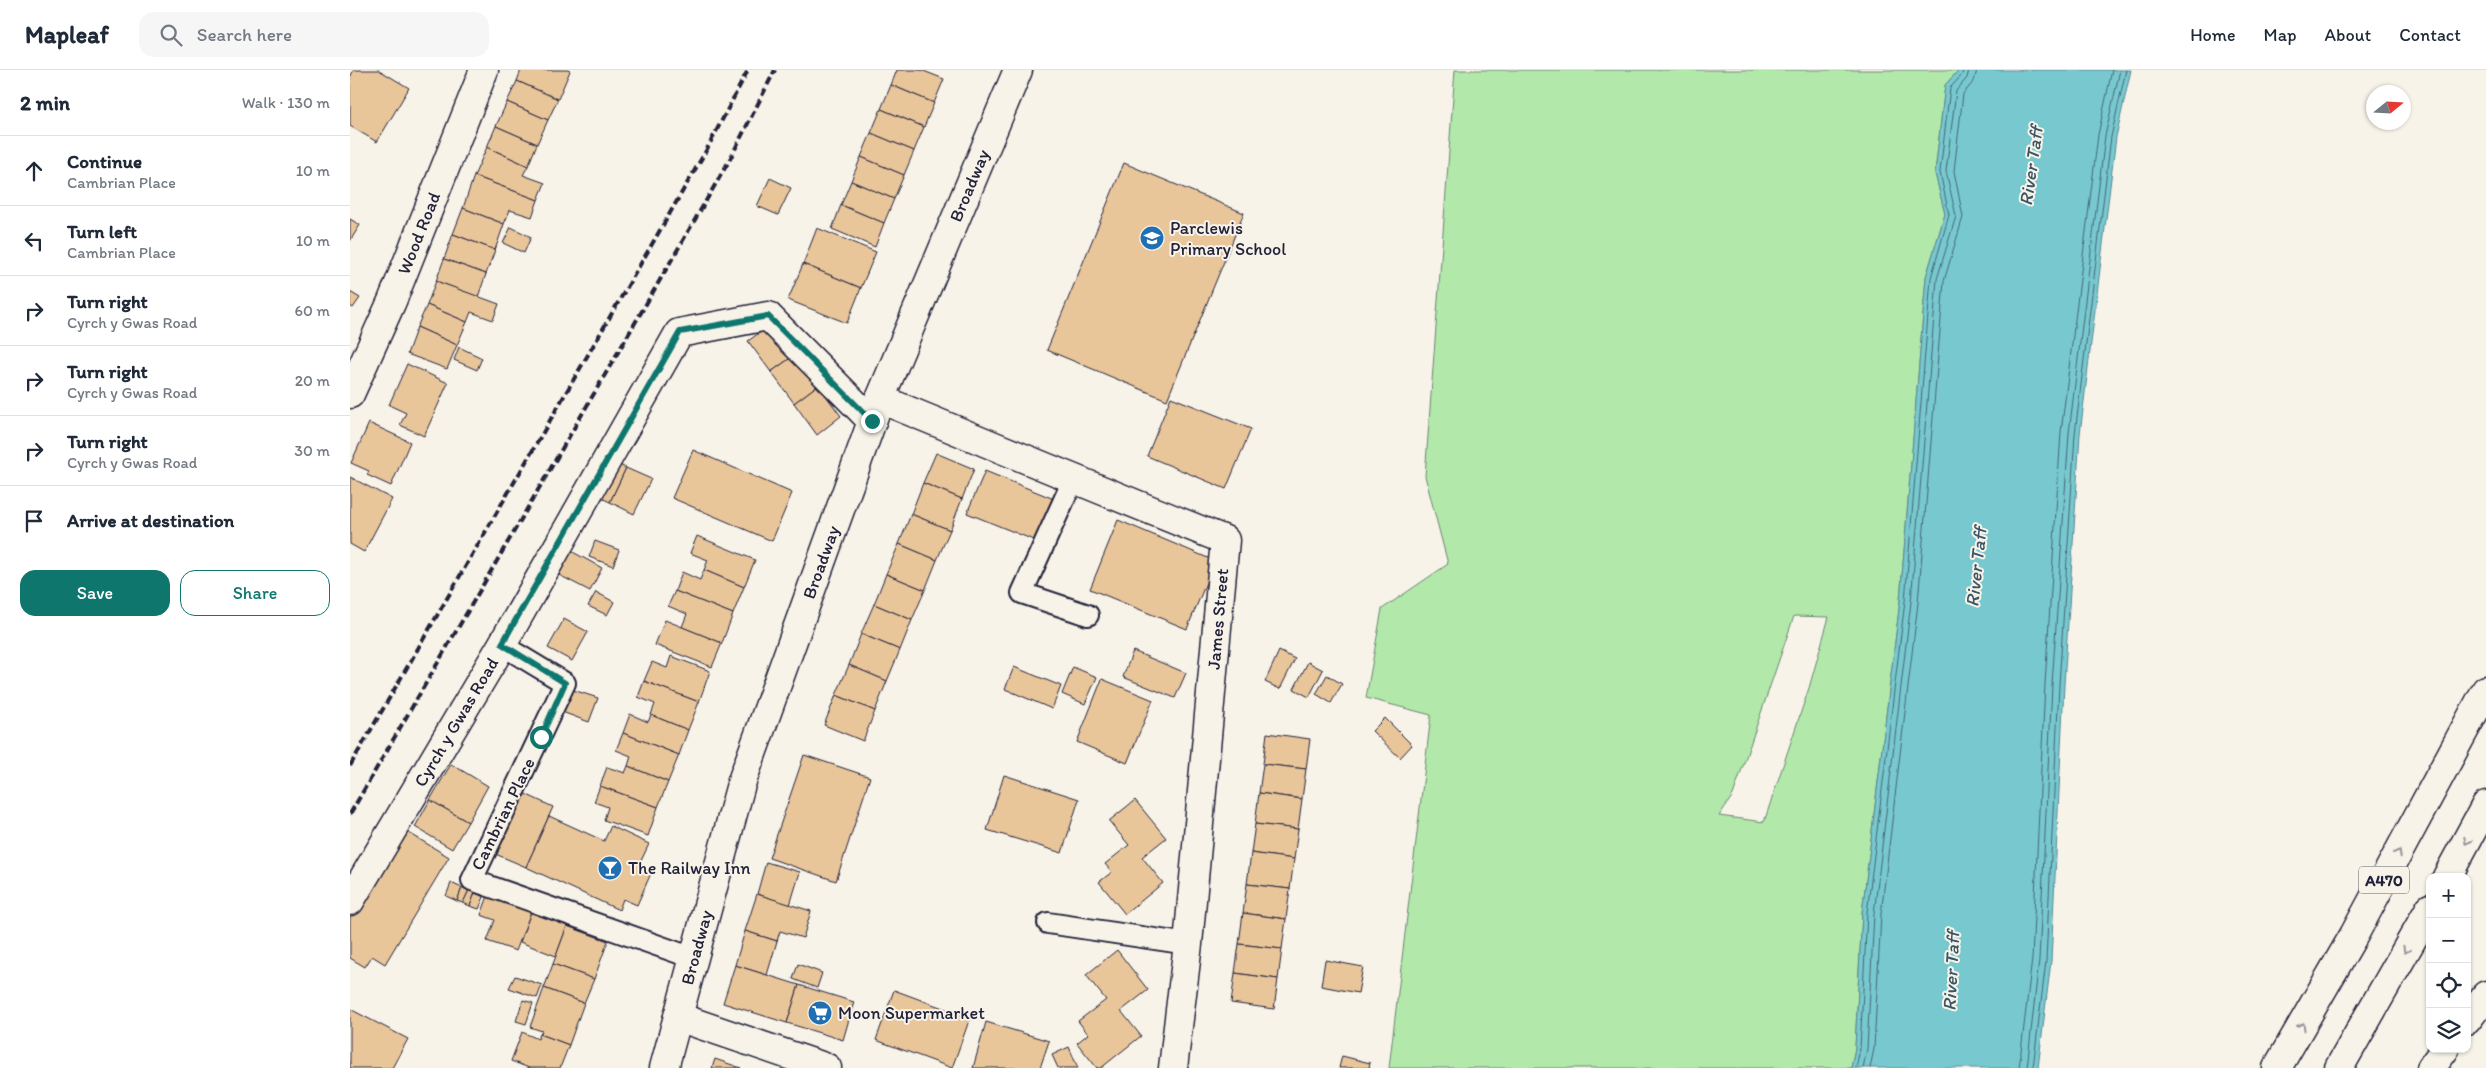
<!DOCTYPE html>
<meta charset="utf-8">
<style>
body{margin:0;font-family:Itim,sans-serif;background:#f6f6f7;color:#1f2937}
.controls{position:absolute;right:15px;bottom:15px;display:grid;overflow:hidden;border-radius:10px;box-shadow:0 1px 4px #0004}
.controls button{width:45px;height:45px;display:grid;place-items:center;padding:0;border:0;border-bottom:1px solid #e0e1e3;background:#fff;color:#1f2937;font:25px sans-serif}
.compass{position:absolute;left:2016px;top:15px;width:45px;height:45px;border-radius:50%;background:#fff;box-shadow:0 1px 4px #0004;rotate:72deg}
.stop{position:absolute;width:15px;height:15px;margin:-11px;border:4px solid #0f766e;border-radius:50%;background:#fff}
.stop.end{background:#0f766e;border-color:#fff;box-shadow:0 1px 5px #0008}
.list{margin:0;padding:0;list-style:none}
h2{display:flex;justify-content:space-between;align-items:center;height:65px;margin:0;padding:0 20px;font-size:21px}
h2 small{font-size:16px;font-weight:400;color:#747a83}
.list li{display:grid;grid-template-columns:32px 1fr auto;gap:15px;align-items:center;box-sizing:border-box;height:70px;padding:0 20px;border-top:1px solid #e0e1e3}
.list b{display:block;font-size:19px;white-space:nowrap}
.list p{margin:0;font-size:16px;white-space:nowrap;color:#747a83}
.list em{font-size:16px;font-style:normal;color:#747a83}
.actions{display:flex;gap:10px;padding:15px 20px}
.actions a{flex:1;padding:11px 0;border:1px solid #0f766e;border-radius:15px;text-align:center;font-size:18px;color:#0f766e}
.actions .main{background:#0f766e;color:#fff}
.icon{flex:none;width:28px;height:28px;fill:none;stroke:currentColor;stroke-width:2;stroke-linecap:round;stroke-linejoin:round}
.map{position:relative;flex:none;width:2136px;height:998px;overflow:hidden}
header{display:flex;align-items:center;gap:30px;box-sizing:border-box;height:70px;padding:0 25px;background:#fff;border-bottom:1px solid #e0e1e3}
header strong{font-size:24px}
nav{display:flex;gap:28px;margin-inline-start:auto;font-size:18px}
.search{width:350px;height:45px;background:#f6f6f7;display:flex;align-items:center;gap:12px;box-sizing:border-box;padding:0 18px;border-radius:15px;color:#747a83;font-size:19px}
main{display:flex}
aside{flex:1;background:#fff}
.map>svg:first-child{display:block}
</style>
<header>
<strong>Mapleaf</strong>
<div class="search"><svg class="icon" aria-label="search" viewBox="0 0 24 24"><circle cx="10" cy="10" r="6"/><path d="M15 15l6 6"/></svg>Search here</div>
<nav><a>Home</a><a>Map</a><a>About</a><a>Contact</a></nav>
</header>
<main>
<aside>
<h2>2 min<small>Walk · 130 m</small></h2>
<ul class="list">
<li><svg class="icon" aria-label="ahead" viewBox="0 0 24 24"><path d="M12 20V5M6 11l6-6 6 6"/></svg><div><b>Continue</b><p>Cambrian Place</p></div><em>10 m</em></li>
<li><svg class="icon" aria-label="left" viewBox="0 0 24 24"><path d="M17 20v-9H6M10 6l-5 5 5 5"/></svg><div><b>Turn left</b><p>Cambrian Place</p></div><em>10 m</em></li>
<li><svg class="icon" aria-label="right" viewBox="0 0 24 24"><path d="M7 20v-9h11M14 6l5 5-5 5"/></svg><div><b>Turn right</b><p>Cyrch y Gwas Road</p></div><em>60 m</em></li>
<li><svg class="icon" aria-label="right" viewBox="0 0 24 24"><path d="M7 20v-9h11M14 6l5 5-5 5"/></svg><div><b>Turn right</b><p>Cyrch y Gwas Road</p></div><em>20 m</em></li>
<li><svg class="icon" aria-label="right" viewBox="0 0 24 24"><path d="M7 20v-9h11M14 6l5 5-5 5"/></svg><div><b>Turn right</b><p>Cyrch y Gwas Road</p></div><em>30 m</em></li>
<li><svg class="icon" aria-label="arrive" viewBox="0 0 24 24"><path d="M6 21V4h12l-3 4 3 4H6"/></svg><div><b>Arrive at destination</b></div></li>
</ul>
<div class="actions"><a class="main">Save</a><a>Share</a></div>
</aside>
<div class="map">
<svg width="2136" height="998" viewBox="0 0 2136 998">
<rect width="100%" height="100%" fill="#f7f3e8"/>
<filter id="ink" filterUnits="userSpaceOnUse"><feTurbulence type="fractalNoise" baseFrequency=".02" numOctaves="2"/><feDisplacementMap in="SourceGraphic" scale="10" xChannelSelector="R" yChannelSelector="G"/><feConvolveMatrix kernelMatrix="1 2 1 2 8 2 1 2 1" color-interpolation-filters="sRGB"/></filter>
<g filter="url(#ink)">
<path fill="#b2e8aa" stroke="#6a8572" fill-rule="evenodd" d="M1105 0H1609L1595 15 1585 103 1595 144 1576 207 1550 531 1512 843 1505 978 1501 998H1039L1081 645 1016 628 1032 539 1098 494 1075 406ZM1444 546 1479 547 1459 618 1414 752 1369 746 1383 725Z"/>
<path fill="#78c9cf" stroke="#568694" d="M1609 0H1781L1766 67 1730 364 1714 615 1701 891 1688 998H1501L1505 978 1512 843 1550 531 1576 207 1595 144 1585 103 1595 15Z"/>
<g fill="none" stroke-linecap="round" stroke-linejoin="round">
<g stroke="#446576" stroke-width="1">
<path d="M1506 998 1510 979 1517 843 1555 531 1581 208 1599 145 1590 102 1600 18 1612 5 1613 0"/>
<path d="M1513 998 1517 979 1524 844 1561 532 1587 209 1606 146 1596 101 1606 21 1617 8 1619 0"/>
<path d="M1520 998 1524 979 1531 844 1568 533 1594 211 1613 147 1604 101 1613 24 1624 11 1627 0"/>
<path d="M1669 998 1682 889 1695 614 1711 362 1748 65 1762 0"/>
<path d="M1677 998 1689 890 1702 615 1719 363 1755 66 1770 0"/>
<path d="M1683 998 1696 891 1709 615 1725 364 1761 67 1776 0"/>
</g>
</g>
<g fill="#e9c59a" stroke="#22223b">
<path d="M4 0H29L59 18 27 72 0 56V7Z"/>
<path d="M171 0H217L220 1 208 29 167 11Z"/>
<path d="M547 0H571L594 9 584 33 541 15Z"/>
<path d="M167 11 208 29 198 50 157 32Z"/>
<path d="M541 15 584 33 574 57 531 39Z"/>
<path d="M157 32 198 50 187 74 146 56Z"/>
<path d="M531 39 574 57 564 81 521 63Z"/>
<path d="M146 56 187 74 178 96 137 77Z"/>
<path d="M521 63 564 81 554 105 511 87Z"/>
<path d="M137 77 178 96 173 105 195 113 188 130 124 106Z"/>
<path d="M511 87 554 105 544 129 501 111Z"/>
<path d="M774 93 894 143 817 330 697 280Z"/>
<path d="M124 106 188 130 182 147 160 140 154 154 113 138Z"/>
<path d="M420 108 441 118 428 145 407 136Z"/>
<path d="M501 111 544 129 534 153 491 135Z"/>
<path d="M491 135 534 153 525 177 482 159Z"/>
<path d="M113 138 154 154 145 180 103 164Z"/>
<path d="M0 149 10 155 0 171Z"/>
<path d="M161 157 181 167 174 183 153 173Z"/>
<path d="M467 158 526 182 511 218 453 194Z"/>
<path d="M103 164 145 180 136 204 94 189Z"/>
<path d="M94 189 136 204 128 227 86 211Z"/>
<path d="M453 194 511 218 497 253 438 230Z"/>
<path d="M86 211 149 234 143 250 121 242 117 252 77 235Z"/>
<path d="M0 222 10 228 3 238 0 236Z"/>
<path d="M77 235 117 252 107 275 67 257Z"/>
<path d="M423 253 446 284 421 302 398 271Z"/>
<path d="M67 257 107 275 97 299 57 284Z"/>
<path d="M109 277 132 288 127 300 104 290Z"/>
<path d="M446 284 468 315 444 333 421 302Z"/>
<path d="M57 294 98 313 74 366 50 355 56 343 39 335Z"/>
<path d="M468 315 491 346 467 365 444 333Z"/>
<path d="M821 327 901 359 876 419 797 386Z"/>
<path d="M19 353 60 372 41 416 17 405 19 401 1 393Z"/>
<path d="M343 380 442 423 422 471 322 428Z"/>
<path d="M586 383 624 399 612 429 573 413Z"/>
<path d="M261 391 276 398 260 432 245 425Z"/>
<path d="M276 398 301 409 284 444 260 432Z"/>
<path d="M635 401 704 429 686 471 617 443Z"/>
<path d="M0 407 42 429 14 482 0 474Z"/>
<path d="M573 413 612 429 600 460 561 444Z"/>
<path d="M561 444 600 460 587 490 549 474Z"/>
<path d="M768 450 865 491 837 559 740 519Z"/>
<path d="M347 466 405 490 394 517 354 500 358 490 340 483Z"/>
<path d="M245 471 269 480 263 496 239 487Z"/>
<path d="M549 474 587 490 575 520 536 504Z"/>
<path d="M221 481 252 498 240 521 209 505Z"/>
<path d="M354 500 394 517 383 544 325 521 332 502 350 510Z"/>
<path d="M536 504 575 520 562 550 524 534Z"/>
<path d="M325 521 383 544 372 573 332 557 337 544 318 536Z"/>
<path d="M246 522 264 532 257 545 238 536Z"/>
<path d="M524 534 562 550 550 580 511 564Z"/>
<path d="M214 549 238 562 222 591 198 578Z"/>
<path d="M315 550 372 573 362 597 305 575Z"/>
<path d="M511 564 550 580 537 611 499 595Z"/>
<path d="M783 581 836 603 825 628 773 607Z"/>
<path d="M929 581 945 589 930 619 915 612Z"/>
<path d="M321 586 360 601 349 632 294 611 302 592 317 598Z"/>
<path d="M958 592 973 600 959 627 944 619Z"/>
<path d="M499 595 537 611 525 641 486 625Z"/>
<path d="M664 597 711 616 702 639 655 619Z"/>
<path d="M723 597 747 607 735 634 712 624Z"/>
<path d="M977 605 992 614 981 633 966 624Z"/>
<path d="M752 609 803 630 777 693 727 672Z"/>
<path d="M294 611 349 632 338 660 301 645 305 634 288 627Z"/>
<path d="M220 619 248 628 239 652 212 642Z"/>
<path d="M486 625 525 641 513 671 474 655Z"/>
<path d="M280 644 298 652 301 645 338 660 329 685 273 663Z"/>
<path d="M1035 648 1062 675 1050 688 1022 661Z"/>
<path d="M273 663 329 685 318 712 278 696 281 686 266 680Z"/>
<path d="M917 663 960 669 956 699 913 694Z"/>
<path d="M454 685 520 707 486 811 419 788Z"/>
<path d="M101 694 138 716 118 752 80 730Z"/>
<path d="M913 694 956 699 952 729 909 723Z"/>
<path d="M278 696 318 712 308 737 250 716 257 697 275 703Z"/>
<path d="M654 705 729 729 712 783 637 760Z"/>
<path d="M250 716 308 737 298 766 254 750 258 737 244 732Z"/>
<path d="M171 722 203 737 176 797 143 783Z"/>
<path d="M909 723 952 729 948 759 905 754Z"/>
<path d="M80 730 118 752 102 779 65 757Z"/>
<path d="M785 730 816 768 792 787 813 813 775 844 749 812 762 802 755 794 779 775 759 751Z"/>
<path d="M199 746 254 771 261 756 299 774 289 795 302 801 287 835 273 829 269 840 176 797Z"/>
<path d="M905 754 948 759 944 789 901 783Z"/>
<path d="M54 760 99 787 35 894 22 886 15 897 0 888V835Z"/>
<path d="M901 783 944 789 940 819 897 814Z"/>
<path d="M416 792 450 802 440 835 407 824Z"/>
<path d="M101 813 112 818 107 831 96 826Z"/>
<path d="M897 814 940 819 936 849 893 843Z"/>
<path d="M112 818 119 820 113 833 107 831Z"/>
<path d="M119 820 125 823 120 836 113 833Z"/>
<path d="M125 823 134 827 129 839 120 836Z"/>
<path d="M407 824 461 841 453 868 430 861 427 871 395 861Z"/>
<path d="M138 826 181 842 166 881 137 871 145 850 131 845Z"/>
<path d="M181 842 217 856 206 886 170 872Z"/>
<path d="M893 843 936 849 932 879 889 874Z"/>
<path d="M217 856 258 871 244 909 203 894Z"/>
<path d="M395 861 427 871 417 905 385 895Z"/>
<path d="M889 874 932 879 928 909 885 903Z"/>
<path d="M767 880 798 920 771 941 791 966 751 998H747L727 973 738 964 728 951 756 930 736 905Z"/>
<path d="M975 890 1013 897 1008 923 971 916Z"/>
<path d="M203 894 244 909 234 933 194 918Z"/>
<path d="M448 894 472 903 467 918 443 909Z"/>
<path d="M385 895 449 915 437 953 373 933Z"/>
<path d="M885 903 928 909 924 939 881 933Z"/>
<path d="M165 906 192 915 187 928 159 918Z"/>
<path d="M449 915 504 932 493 970 437 953Z"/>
<path d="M194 918 234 933 219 975 190 964 192 961 180 957Z"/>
<path d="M544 920 620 948 602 998 526 970Z"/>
<path d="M173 930 183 933 176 954 166 951Z"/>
<path d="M0 939 58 969 42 998H0Z"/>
<path d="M636 952 699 971 690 998H623Z"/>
<path d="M172 962 188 969 190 964 219 975 210 998H179L161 991Z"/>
<path d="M719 977 728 998H708L702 985Z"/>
<path d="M992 986 1020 993 1019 998H989Z"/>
<path d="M365 989 391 998H362Z"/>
</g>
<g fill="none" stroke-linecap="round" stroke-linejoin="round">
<defs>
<g id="lane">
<path d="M723 410 672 523 738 545"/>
<path d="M152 575 215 613 122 810 343 888"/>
<path d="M698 853 838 874"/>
</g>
<g id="street">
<path id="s1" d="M0 324 42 231 134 0"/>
<path d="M530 329C645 376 759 424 875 470L838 874 823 998"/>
<path id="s2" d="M0 831 152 575 329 263 418 246 522 351"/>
<path d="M328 947 477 998"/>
</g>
<g id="secondary">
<path id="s3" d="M314 998 391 714 530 329 668 0"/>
</g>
<g id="primary">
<path d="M2117 950 2136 925"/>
<path d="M2081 998 2095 979"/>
</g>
<g id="highway">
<path d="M2097 807 2136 735"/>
<path d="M1927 998 2004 865 2136 620"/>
<path d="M1989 998 2080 838"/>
</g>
</defs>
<use href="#lane" stroke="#22223b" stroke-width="24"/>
<use href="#street" stroke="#22223b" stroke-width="31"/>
<use href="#secondary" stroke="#22223b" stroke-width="31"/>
<use href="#primary" stroke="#22223b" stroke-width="31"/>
<use href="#highway" stroke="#22223b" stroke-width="31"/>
<use href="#lane" stroke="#f7f3e8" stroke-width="20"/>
<use href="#street" stroke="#f7f3e8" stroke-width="28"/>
<use href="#secondary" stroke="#f7f3e8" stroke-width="28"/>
<use href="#primary" stroke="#f7f3e8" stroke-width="28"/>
<use href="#highway" stroke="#f7f3e8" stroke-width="28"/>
<g stroke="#22223b" stroke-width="4" stroke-dasharray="8 4" stroke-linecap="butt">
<path d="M0 696 357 79 398 0"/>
<path d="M0 744 379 91 425 0"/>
</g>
</g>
<defs><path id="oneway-chevron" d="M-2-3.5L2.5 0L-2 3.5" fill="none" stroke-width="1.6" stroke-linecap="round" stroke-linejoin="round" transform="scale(1.25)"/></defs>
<g stroke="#97959a">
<use href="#oneway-chevron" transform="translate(2117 771) rotate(118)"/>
<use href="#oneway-chevron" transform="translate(2048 783) rotate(-62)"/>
<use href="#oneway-chevron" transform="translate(2056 880) rotate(119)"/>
<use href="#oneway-chevron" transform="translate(1952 956) rotate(-60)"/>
</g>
</g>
<g fill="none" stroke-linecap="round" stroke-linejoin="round" filter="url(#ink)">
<path stroke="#0f766e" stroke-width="6" d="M191 667 215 613 152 574 330 262 418 246 522 351"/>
</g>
<defs>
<symbol id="school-disc" viewBox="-11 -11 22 22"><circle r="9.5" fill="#1f6fb2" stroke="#f7f3e8"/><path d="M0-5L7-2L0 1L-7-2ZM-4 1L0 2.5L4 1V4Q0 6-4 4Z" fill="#fff"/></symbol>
<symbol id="bar-disc" viewBox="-11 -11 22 22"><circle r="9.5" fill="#1f6fb2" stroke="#f7f3e8"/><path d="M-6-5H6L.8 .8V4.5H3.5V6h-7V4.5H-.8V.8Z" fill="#fff"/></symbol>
<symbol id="supermarket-disc" viewBox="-11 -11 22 22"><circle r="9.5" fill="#1f6fb2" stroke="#f7f3e8"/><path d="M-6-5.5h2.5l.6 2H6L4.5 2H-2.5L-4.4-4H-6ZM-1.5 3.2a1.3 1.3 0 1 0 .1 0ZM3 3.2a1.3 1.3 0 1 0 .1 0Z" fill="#fff"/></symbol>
</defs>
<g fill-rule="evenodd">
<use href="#school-disc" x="788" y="154" width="28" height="28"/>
<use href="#bar-disc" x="246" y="784" width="28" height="28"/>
<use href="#supermarket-disc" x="456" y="929" width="28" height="28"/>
</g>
<g text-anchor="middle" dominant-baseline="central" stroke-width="4" stroke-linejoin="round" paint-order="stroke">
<rect fill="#f7f3e8" stroke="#62616f" stroke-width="1" x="2009" y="796.5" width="50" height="27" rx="4"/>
<g font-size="16" font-weight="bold" fill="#22223b">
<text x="2034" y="810">A470</text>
</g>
<g font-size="18" fill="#22223b" stroke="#f7f3e8">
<text stroke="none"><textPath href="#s3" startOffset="935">Broadway</textPath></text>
<text stroke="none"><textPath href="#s1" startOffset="175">Wood Road</textPath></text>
<text stroke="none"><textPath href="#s3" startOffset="530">Broadway</textPath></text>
<text transform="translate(868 549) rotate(-85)">James Street</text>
<text stroke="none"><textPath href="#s2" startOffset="208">Cyrch y Gwas Road</textPath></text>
<text transform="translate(153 744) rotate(-64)">Cambrian Place</text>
<text stroke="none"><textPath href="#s3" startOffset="125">Broadway</textPath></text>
</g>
<g font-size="18" fill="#22223b" stroke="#f7f3e8" text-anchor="start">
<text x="820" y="158">Parclewis<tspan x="820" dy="21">Primary School</tspan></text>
<text x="278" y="798">The Railway Inn</text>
<text x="488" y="943">Moon Supermarket</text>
</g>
<g font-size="19" font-style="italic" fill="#3c5467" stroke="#f7f3e8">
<text transform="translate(1681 96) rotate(-82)">River Taff</text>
<text transform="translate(1626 497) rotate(-84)">River Taff</text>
<text transform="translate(1601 901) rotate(-87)">River Taff</text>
</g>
</g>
</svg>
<div class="controls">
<button>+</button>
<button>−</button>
<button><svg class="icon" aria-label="locate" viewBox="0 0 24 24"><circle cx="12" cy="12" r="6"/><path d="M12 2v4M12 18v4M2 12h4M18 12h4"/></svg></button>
<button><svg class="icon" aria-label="layers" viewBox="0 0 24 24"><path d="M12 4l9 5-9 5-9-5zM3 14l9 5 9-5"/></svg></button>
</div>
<svg class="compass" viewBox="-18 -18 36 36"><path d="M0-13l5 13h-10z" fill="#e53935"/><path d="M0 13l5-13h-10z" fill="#747a83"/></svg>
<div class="stop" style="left:191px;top:667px"></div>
<div class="stop end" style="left:522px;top:351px"></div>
</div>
</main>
